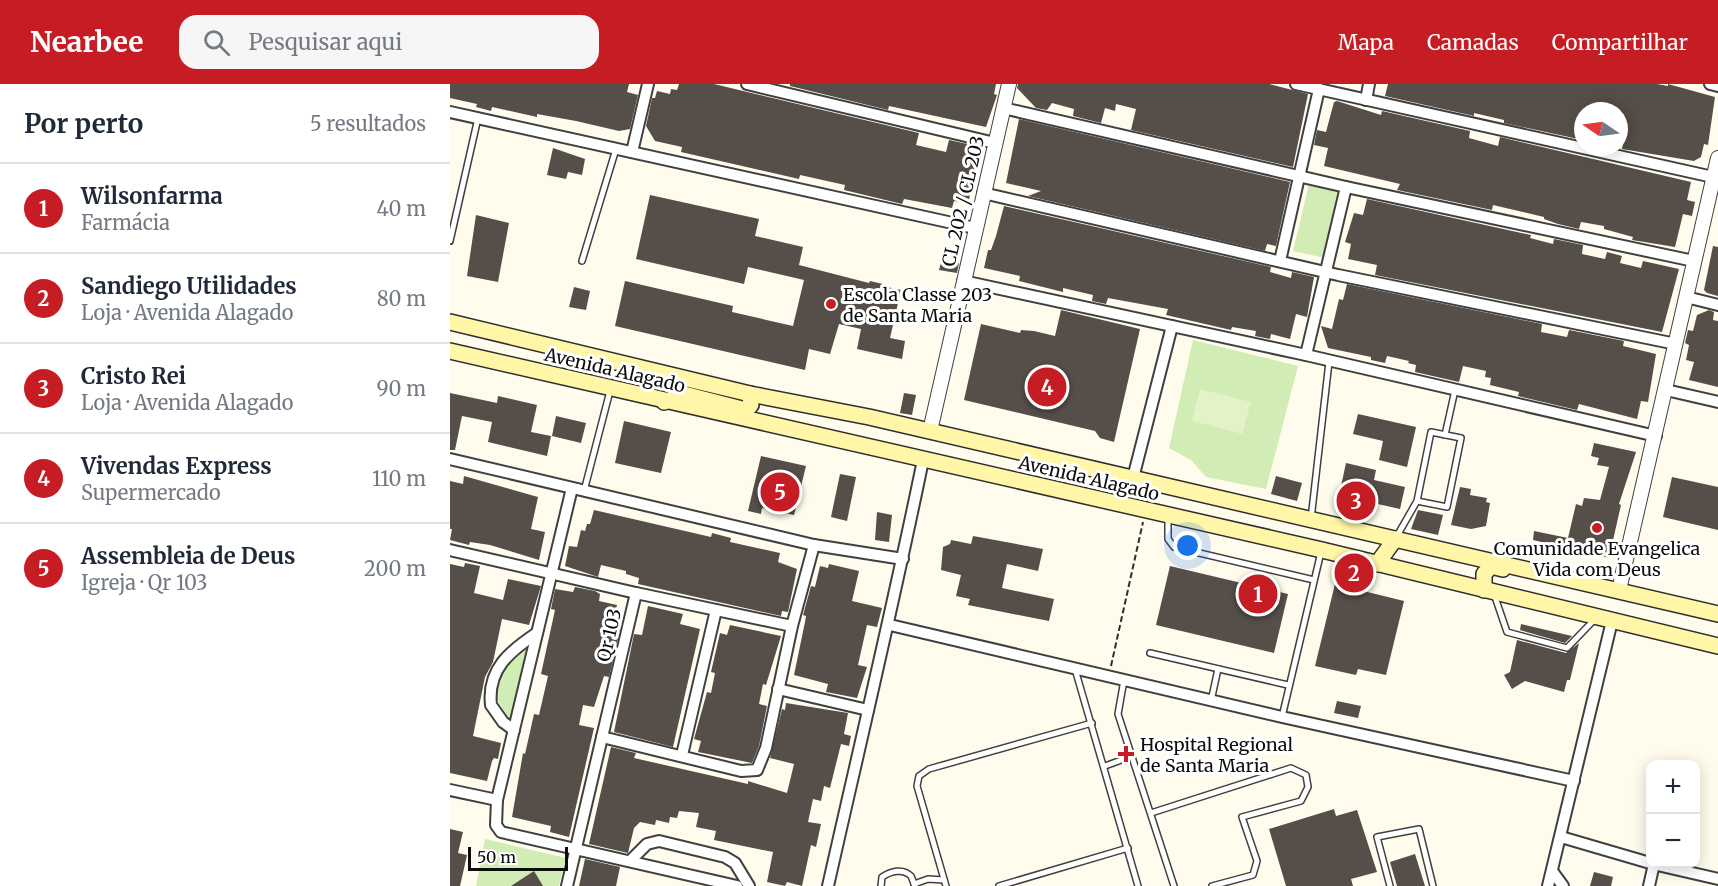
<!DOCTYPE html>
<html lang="pt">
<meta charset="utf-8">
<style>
body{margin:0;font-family:Merriweather,serif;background:#f6f6f7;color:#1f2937}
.controls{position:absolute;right:18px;bottom:18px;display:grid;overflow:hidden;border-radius:12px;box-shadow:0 3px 15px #0003}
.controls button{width:54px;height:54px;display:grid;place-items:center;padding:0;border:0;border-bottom:2px solid #e0e1e3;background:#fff;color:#1f2937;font:30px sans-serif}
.compass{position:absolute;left:1124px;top:18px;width:54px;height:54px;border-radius:50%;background:#fff;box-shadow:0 3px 15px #0003;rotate:283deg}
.scale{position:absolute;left:18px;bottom:15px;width:100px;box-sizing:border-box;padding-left:6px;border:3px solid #0d0d0d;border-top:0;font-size:16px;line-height:21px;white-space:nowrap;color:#0d0d0d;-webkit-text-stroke:4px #fff;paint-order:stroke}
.you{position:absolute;left:738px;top:462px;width:21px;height:21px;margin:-15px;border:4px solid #fff;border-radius:50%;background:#1a73e8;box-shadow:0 0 0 9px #1a73e833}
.badge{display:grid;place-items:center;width:39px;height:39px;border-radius:50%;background:#c51d23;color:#fff;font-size:20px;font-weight:700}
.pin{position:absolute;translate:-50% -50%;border:3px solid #fff;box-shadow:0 2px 6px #0006}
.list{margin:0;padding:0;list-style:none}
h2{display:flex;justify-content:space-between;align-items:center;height:78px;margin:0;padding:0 24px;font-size:26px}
h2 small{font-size:20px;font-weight:400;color:#747a83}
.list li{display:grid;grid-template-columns:39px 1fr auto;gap:18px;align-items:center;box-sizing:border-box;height:90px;padding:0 24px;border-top:2px solid #e0e1e3}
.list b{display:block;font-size:22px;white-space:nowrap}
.list p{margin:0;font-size:20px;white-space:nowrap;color:#747a83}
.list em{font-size:20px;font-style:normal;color:#747a83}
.icon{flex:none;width:33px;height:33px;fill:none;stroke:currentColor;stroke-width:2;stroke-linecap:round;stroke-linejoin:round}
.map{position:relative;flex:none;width:1268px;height:802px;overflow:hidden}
header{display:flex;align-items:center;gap:36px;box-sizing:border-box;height:84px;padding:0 30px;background:#c51d23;color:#fff}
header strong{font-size:28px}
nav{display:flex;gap:33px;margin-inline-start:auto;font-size:21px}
.search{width:420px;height:54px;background:#f6f6f7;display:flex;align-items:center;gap:15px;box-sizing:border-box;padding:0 21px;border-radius:18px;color:#747a83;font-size:22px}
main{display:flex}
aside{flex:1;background:#fff}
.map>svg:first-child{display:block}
</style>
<header>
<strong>Nearbee</strong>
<div class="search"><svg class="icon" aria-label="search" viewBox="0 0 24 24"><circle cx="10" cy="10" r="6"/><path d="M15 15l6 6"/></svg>Pesquisar aqui</div>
<nav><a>Mapa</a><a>Camadas</a><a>Compartilhar</a></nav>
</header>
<main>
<aside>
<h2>Por perto<small>5 resultados</small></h2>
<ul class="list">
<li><span class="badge">1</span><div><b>Wilsonfarma</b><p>Farmácia</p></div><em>40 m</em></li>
<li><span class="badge">2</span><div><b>Sandiego Utilidades</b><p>Loja · Avenida Alagado</p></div><em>80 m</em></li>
<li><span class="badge">3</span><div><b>Cristo Rei</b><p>Loja · Avenida Alagado</p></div><em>90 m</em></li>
<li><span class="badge">4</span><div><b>Vivendas Express</b><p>Supermercado</p></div><em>110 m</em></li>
<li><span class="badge">5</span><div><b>Assembleia de Deus</b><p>Igreja · Qr 103</p></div><em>200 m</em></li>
</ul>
</aside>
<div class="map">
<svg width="1268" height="802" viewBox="0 0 1268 802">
<rect width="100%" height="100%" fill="#fffced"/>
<g fill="#d1ecb4">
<path d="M859 100 890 107 875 174 843 167Z"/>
<path d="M743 256 848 282 816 405 756 393 741 376 719 364Z"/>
<path d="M83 557 63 641 46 614C51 586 56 571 83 557Z"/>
<path d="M35 755 116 774 109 802H26Z"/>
</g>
<path fill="#e3f2c7" d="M750 305 801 318 792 350 742 337Z"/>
<g fill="#564e49">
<path d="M0 0H179L177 8 188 11 180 45 169 47 126 37 87 30V33L42 23 41 27 26 23 27 20 0 14Z"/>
<path d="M229 0H264L469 49 466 61 496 68 499 56 531 63 518 120 504 117 502 124 454 115 452 120 394 106 395 101 350 91 349 95 231 68 232 63 205 57 196 42 202 14H205L207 7 220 10 221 5 227 6Z"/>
<path d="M340 0H546L544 10 547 11 536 43 439 22 438 26 340 2Z"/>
<path d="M568 0H819L858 10 843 83 681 46 686 25 666 20 665 27 655 24 651 39 623 32 624 25 602 19 597 26 586 24 567 4Z"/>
<path d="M938 0H1207L1218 2V0L1265 13 1258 61 1254 60 1251 73 1244 77 1172 65 1174 55 1169 54V27H1133V52L1129 51 1128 55 1054 39V36L1024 29V32L935 12Z"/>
<path d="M887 17 931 31 932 27 1020 47 1019 54 1048 62 1050 53 1241 98 1237 116 1245 118 1242 132 1233 130 1225 163 1182 156 1183 153 1154 145V142L1131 138 1129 145 1108 140 1094 135V133L1043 121 1042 126 947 106 950 100 874 82 878 64 864 61 867 46 876 48 884 18Z"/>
<path d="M569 35 840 98 826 162 817 160 815 167 578 112 591 107 556 99Z"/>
<path d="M103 64 135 75 132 91 118 88 116 95 97 91Z"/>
<path d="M200 111 309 135 305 152 353 163 349 181 419 199 420 197 437 201V203L451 206 440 254 455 257 452 275 407 265 411 245 389 240 380 270 359 265 355 286 165 242 175 197 283 222 282 228 343 242 354 196 298 183 294 200 186 175Z"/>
<path d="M917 115 1081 151 1080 154 1103 160 1104 155 1133 161 1132 170 1155 175 1157 168 1172 172 1170 179 1191 184 1193 177 1229 185 1212 248 925 191 927 181 898 175 901 160 895 158 904 129 913 131Z"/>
<path d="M554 122 821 183 820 188 841 194 842 188 864 193 857 233 846 230 840 255 821 250 820 255 805 252 806 247 782 243 781 246 716 231 718 225 658 214 656 220 642 217 643 211 613 204V208L569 197 570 192 534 184 538 166H541L546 152Z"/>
<path d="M26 131 59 139 48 198 17 192Z"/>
<path d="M1263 162 1268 163V212L1257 209 1254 206Z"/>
<path d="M492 175 509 179 507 189 489 186Z"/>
<path d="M897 200 1092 240 1091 248 1117 253 1119 246 1174 257 1173 262 1206 270 1198 318 1191 317 1187 335 1129 320 1127 326 1068 312 1069 308 1040 301 1041 294 1035 293 1036 287 1013 282 1009 298 965 288 966 281 958 279 959 277 937 272 935 279 921 276V273L878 264 871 242 882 245 889 215 893 216Z"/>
<path d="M124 203 140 207 136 226 119 223Z"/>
<path d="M611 226 690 245 664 358 650 354 645 347 514 316 531 240 570 249 571 246 584 247 605 252Z"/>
<path d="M1259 226 1264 228 1263 236 1268 237V303L1239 296 1244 278 1236 276 1239 261 1235 259 1238 246 1243 247 1247 231Z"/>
<path d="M0 309 47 319 48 312 87 321 81 348 101 352 97 372 38 358 42 338 12 332 5 366H0Z"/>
<path d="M454 309 466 311 462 331 450 329Z"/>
<path d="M908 330 966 343 957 383 929 376 933 357 903 350Z"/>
<path d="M106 332 136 339 131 359 102 352Z"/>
<path d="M174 337 221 348 211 389 165 379Z"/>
<path d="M1144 359 1186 368 1169 420 1171 421 1159 474 1083 456 1084 447 1118 454 1126 420 1132 422 1134 414 1150 416 1159 383 1147 381 1149 374 1141 372Z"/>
<path d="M311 372 356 382 344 431 312 424 311 430 298 427Z"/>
<path d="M896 379 926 386 924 396 955 403 950 425 919 418 918 422 888 416Z"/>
<path d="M390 390 406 393 397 437 381 433Z"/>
<path d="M14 392 88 413 81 445 95 448 89 476 40 461 20 458 19 461 0 456 2 445H0V397L13 400Z"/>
<path d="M826 392 852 399 847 417 821 410Z"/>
<path d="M1222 393 1268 403V446L1213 433Z"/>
<path d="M1010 403 1021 405 1020 411 1037 414 1036 418 1040 419 1036 442 1021 445 1001 441Z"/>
<path d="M144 426 261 453 262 449 281 454 280 458 330 469 328 478 347 485 338 528 332 527 331 532 188 500 189 494 176 490V487L151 481 148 493 115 482 119 462 127 463 131 446 135 447 137 440H140Z"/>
<path d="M968 426 993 431 988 451 961 445Z"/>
<path d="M427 428 442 431 439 458 425 456Z"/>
<path d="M523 452 593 465 588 487 557 480 552 504 604 515 599 537 518 521 520 515 506 512 511 491 491 486 493 463 500 460 501 456 521 460Z"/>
<path d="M15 479 30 482 24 509 53 516 58 495 91 502 79 541 52 535 43 578 35 593 23 652 51 659 48 675 44 674 42 677 37 697 0 689V480L14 483Z"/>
<path d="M379 480 409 487 402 517 432 524 427 543 417 541 408 581 417 583 407 614 376 608 378 600 344 591 355 538 356 532 353 531 361 502 365 503 370 482 378 484Z"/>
<path d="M720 482 838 510 824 569 706 541Z"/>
<path d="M885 500 954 517 936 591 908 585 906 591 865 582Z"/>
<path d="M125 503 145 507 150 510 149 517 167 521 162 544 170 546 159 593 154 592 144 623 133 621 129 641 144 644 119 753 100 748 101 742 62 733 73 669 75 670 84 630 89 631 98 592 91 590 105 526 101 525 105 505 123 508Z"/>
<path d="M198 522 233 530 230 540 250 545 223 663 164 648 184 550 192 551Z"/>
<path d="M1071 540 1122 552 1115 559 1070 546Z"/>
<path d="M280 541 331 552 316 601 313 600 309 620 317 622 309 662 302 679 248 668 251 657 244 655 257 608 261 609 265 589 261 588 270 549 277 551Z"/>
<path d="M1067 556 1116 569 1129 559 1120 596H1117L1114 608 1075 597 1062 605 1054 591 1060 588Z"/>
<path d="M887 617 911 622 908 634 884 629Z"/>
<path d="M336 619 398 629 394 650 401 652 399 662 391 660 380 704 374 702 371 717 363 715 358 738 371 740 366 763 361 761 352 802 337 798 335 802 317 798 323 768 264 756 266 747 246 743 249 729 229 727 227 734 220 733 219 739 206 736 205 741 190 738 184 744 178 769 139 760 161 663 186 669 184 674 298 700V697L337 709 344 680 320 674 332 625 335 626Z"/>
<path d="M884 725 886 732 907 726 927 788 901 795 903 802H836L819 745Z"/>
<path d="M0 745 13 748 8 769 17 771 10 802H0Z"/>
<path d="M965 770 975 802H947L940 778Z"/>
<path d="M135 775 170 783 166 802H129Z"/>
<path d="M84 787 93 802H61Z"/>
<path d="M1144 788 1163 793 1161 802H1140Z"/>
</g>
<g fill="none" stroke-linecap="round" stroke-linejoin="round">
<defs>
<g id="service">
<path d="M0 157 28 34"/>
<path d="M132 177 166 65"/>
<path d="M995 351 1005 306"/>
<path d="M134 407 160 307"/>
<path d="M718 434V455L724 463 864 496"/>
<path d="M861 435 879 278"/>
<path d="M947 452 967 417 981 348 1011 354 997 423 967 417"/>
<path d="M1044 510 1057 548 1117 564 1146 534"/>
<path d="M700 569 838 601"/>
<path d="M625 585 688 802"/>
<path d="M674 596 668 630 724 802"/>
<path d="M761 617 768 585"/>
<path d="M832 633 871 468"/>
<path d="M655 682 682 672"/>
<path d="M701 729 841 684 856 691 858 703 851 717 792 733 807 777 803 791 762 802"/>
<path d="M464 800 478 795 494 796"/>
<path d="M431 802 432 793C441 787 453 784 461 792L465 802"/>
<path d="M496 802 467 702 469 692 479 685 642 639"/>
<path d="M549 802 678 764"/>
<path d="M940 802 927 753 969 745 983 802"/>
</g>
<g id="minor">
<path d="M297 0 545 59"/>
<path d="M846 0 1263 93"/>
<path d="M1260 0 1268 2"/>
<path d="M916 16 919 0"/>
<path d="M553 24 896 103 1244 177"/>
<path d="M0 28 525 144"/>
<path d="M182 68 198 0"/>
<path d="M533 109 888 191 1226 260"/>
<path d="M830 177 869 5"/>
<path d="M513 197 856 271 1206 352"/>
<path d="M1236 213 1268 221"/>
<path d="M856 271 896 103"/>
<path d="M1216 306 1268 318"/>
<path d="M0 375 364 461 453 475"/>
<path d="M683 394 722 242"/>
<path d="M122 404 47 716 46 741 51 748 287 802"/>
<path d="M0 466 186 509"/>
<path d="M440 541 832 633 1124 697"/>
<path d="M328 605 418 626"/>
<path d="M64 646 53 638 41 621C37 585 60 567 87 549"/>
<path d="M152 653 291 687 307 686 316 664 342 542"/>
<path d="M232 671 266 526"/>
<path d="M0 706 47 716"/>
<path d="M1111 753 1200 779"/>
<path d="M180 777 197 760 209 757 275 773 285 779 299 802"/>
<path d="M1203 780 1268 795"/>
<path d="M1102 787 1113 802"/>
<path d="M117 802 186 509 342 542 364 461"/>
<path d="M378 802C410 660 444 518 473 376"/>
<path d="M1098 802 1162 537"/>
<path d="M1199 802 1204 780"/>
</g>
<g id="tertiary">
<path d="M480 347 559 0"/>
<path d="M1169 506 1268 74"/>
</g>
<g id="secondary">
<path d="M0 238 300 310 419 333 1268 530"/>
<path d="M0 267 872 466 1268 562"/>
<path d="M214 318 234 310 296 326 301 321 300 310"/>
<path d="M927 480 945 455"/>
<path d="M1034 506V490L1041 482 1053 485"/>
</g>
</defs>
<use href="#service" stroke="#404040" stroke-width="8"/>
<use href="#minor" stroke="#404040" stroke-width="14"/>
<use href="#tertiary" stroke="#404040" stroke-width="16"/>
<use href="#secondary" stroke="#2f2f2f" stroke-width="18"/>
<path stroke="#2f2f2f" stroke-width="2" stroke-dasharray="6 3" stroke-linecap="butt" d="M661 582 693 438"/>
<use href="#service" stroke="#fff" stroke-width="5"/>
<use href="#minor" stroke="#fff" stroke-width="10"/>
<use href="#tertiary" stroke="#fff" stroke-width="14"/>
<use href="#secondary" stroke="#fff6a8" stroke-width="15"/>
</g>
<g fill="#c51d23" stroke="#fff" stroke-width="2">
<circle cx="381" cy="220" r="6"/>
<circle cx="1147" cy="444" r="6"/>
<path d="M673 661h6v6h6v6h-6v6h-6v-6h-6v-6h6z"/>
</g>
<g text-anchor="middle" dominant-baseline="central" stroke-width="6" stroke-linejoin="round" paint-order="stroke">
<g font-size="18" fill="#0d0d0d" stroke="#fff">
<text transform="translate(513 117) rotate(-77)">CL 202 / CL 203</text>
<text transform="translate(165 286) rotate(13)">Avenida Alagado</text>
<text transform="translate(639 394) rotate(13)">Avenida Alagado</text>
<text transform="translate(159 551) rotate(-77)">Qr 103</text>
</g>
<g font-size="18" fill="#0d0d0d" stroke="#fff" text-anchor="start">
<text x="393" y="210">Escola Classe 203<tspan x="393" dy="21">de Santa Maria</tspan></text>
<text x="1147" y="464" text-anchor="middle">Comunidade Evangelica<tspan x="1147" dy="21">Vida com Deus</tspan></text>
<text x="690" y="660">Hospital Regional<tspan x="690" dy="21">de Santa Maria</tspan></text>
</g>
</g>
</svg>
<div class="controls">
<button>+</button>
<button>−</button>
</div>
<svg class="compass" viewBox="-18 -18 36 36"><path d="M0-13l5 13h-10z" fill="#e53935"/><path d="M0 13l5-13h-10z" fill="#747a83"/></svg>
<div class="scale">50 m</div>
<div class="you"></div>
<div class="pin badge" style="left:808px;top:510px">1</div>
<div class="pin badge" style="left:904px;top:489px">2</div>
<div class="pin badge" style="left:906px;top:417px">3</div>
<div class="pin badge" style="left:597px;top:303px">4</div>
<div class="pin badge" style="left:330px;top:408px">5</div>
</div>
</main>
